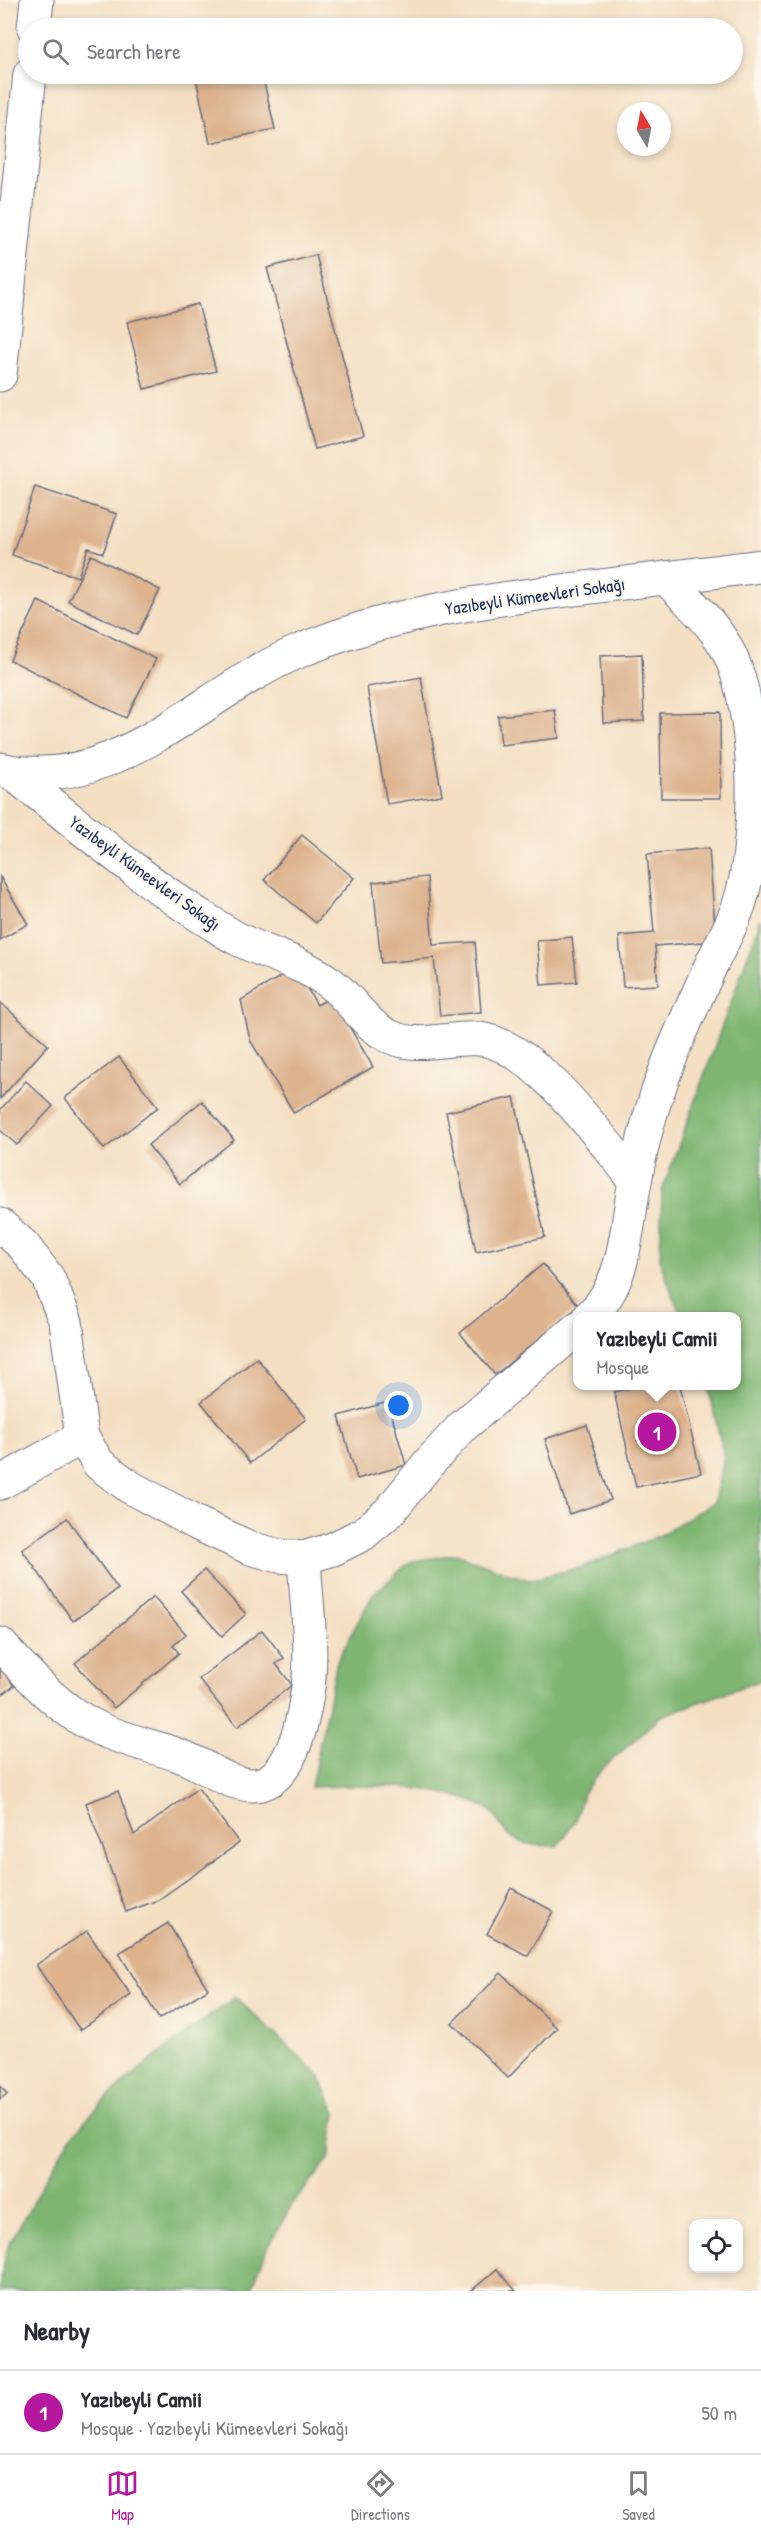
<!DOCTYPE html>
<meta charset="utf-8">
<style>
body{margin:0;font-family:"Patrick Hand",sans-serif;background:#f2f2f3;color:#2b2b33}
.controls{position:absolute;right:18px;bottom:18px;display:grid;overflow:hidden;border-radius:12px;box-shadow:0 3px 9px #0003}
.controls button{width:54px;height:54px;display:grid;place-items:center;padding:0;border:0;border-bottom:2px solid #e1e1e2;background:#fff;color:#2b2b33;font:30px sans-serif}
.compass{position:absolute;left:617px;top:102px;width:54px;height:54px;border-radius:50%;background:#fff;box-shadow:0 3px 9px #0003;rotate:350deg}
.you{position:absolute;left:399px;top:1406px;width:21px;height:21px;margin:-15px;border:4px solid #fff;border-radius:50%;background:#1a73e8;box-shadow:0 0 0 9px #1a73e833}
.badge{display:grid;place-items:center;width:39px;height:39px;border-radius:50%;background:#b5179e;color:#fff;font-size:20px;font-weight:700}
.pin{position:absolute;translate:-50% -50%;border:3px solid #fff;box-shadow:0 2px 6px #0006}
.popup{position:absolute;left:573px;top:1312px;width:168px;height:78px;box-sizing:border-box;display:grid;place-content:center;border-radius:12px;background:#fff;filter:drop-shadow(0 2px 4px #0005);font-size:20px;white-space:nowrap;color:#7c7c81}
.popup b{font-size:22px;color:#2b2b33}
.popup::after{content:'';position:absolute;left:50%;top:100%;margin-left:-12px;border:12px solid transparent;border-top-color:#fff}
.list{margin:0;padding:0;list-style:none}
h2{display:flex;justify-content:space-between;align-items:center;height:78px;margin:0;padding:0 24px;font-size:26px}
h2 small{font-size:20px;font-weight:400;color:#7c7c81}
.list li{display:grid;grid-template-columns:39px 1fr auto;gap:18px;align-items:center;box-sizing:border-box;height:84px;padding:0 24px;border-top:2px solid #e1e1e2}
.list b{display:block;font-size:22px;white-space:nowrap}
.list p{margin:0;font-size:20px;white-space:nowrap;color:#7c7c81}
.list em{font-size:20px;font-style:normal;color:#7c7c81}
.icon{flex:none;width:33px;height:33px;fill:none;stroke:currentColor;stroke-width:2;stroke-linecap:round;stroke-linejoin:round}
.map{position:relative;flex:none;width:761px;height:2291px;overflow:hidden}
.search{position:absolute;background:#fff;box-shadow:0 3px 9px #0003;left:18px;right:18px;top:18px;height:66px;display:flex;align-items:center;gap:15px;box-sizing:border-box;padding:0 21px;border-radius:33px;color:#7c7c81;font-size:22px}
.sheet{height:162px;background:#fff}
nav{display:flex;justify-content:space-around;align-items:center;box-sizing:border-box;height:84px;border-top:2px solid #e1e1e2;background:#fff;font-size:16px;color:#7c7c81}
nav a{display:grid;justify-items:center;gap:3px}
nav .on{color:#b5179e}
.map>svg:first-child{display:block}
</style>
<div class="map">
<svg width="761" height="2291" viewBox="0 0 761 2291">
<rect width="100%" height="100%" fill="#fbf7ec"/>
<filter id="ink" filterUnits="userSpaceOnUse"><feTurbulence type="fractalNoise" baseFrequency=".0167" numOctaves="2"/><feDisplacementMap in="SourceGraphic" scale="12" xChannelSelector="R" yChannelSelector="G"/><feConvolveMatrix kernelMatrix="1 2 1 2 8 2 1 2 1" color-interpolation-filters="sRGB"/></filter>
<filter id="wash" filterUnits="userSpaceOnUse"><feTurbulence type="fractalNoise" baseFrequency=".008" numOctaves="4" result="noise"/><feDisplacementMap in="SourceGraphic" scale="24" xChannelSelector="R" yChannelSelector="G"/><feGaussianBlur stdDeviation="1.35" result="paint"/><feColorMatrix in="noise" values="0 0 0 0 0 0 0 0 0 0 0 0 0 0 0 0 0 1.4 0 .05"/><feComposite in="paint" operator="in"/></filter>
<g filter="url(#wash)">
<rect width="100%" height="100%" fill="#f4dfc3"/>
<g fill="#7fb672" stroke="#4d7268" stroke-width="1.5">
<path d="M761 919V1680L661 1716 602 1769 583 1793 576 1820 558 1846C535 1846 515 1846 501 1826 497 1820 493 1811 487 1808 432 1782 370 1785 311 1787L337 1661 373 1594 410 1562 456 1554 528 1580 583 1567 659 1536 714 1502 724 1456 708 1386H736V1316H681L660 1261 662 1191Z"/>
<path d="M235 1997 318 2074 336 2113 329 2159 291 2206 266 2251 251 2291H0C0 2255 11 2241 28 2211 46 2175 68 2137 96 2109 138 2067 188 2033 235 1997Z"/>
</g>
<g id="blocks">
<g fill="#ddb28d">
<path d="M195 74H262L275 129 210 143Z"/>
<path d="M316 255 363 436 315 449 267 268Z"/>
<path d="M198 304 216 371 144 389 127 322Z"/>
<path d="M35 487 117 514 103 553 88 548 78 577 12 555Z"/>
<path d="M91 555 160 590 137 635 68 601Z"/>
<path d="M38 601 156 659 126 718 10 660Z"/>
<path d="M642 654 644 721 603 723 600 656Z"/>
<path d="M421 677 442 795 387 804 367 687Z"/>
<path d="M555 710 559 738 501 745 498 716Z"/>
<path d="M720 712 721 798H661L660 713Z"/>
<path d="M302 835 354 878 316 923 264 880Z"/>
<path d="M709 848 716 941 655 946 658 985 623 987 619 936 654 933 647 854Z"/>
<path d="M0 877 28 924 0 940Z"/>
<path d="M427 877 433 945 475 942 481 1012 440 1016 434 958 381 963 373 882Z"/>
<path d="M572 937 577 982 541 985 537 941Z"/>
<path d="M295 968 317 1005 332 997 373 1067 294 1113 250 1040 241 1000Z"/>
<path d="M0 1002 48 1045 0 1099Z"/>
<path d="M119 1057 158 1107 104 1149 65 1098Z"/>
<path d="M26 1081 53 1106 17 1145 0 1130V1110Z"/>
<path d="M514 1097 545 1237 476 1252 446 1112Z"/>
<path d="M202 1101 234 1140 180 1184 148 1145Z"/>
<path d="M543 1264 579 1306 495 1375 460 1333Z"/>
<path d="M257 1358 306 1419 250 1463 201 1402Z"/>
<path d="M641 1386H680L701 1473 636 1487 614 1392Z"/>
<path d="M388 1402 406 1465 357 1479 339 1416Z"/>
<path d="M587 1425 611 1500 569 1514 545 1439Z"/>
<path d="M67 1518 118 1589 73 1621 22 1550Z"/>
<path d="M204 1570 246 1614 222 1636 181 1591Z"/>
<path d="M153 1597 186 1634 173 1646 179 1653 114 1708 75 1663Z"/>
<path d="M262 1630 284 1658 276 1664 292 1685 237 1727 199 1679Z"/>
<path d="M0 1664 14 1686 0 1696Z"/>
<path d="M198 1788 239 1843 158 1900 126 1912 86 1803 118 1791 134 1835Z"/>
<path d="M511 1888 553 1911 528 1956 487 1934Z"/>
<path d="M168 1923 208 1989 159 2019 119 1953Z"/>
<path d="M87 1931 131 1995 80 2030 36 1965Z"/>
<path d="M501 1973 557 2028 508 2078 452 2023Z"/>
<path d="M0 2085 7 2094 0 2099Z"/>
<path d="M497 2269 516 2291H471Z"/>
</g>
</g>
</g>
<g filter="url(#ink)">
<use href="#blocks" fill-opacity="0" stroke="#676d81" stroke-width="1.5"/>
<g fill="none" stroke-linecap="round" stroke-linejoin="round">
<defs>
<g id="street">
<path d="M34 28 37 0"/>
<path d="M0 375 30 74"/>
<path d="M9 771C73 820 137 876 205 919 215 925 225 932 236 938 266 954 302 962 330 983 352 999 365 1026 391 1037 420 1050 450 1036 480 1039 536 1046 601 1139 635 1180"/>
<path d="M0 1225 23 1245 48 1278 66 1322 82 1437 99 1464 130 1487 196 1523 250 1548 279 1556 304 1558 333 1549 363 1534 389 1512 428 1464 463 1426 578 1328"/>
<path d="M590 1316C627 1282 626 1227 635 1181 640 1153 647 1124 656 1097 671 1052 692 1007 712 963 721 944 732 925 739 905 760 842 758 715 730 655 716 625 688 601 666 578"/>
<path d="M0 1483 82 1437"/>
<path d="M0 1644C28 1675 61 1712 100 1729 125 1740 152 1746 178 1755 202 1763 227 1785 253 1785 290 1785 303 1722 307 1694 314 1653 306 1600 304 1558"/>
</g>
<path id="secondary" d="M0 769C114 796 200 694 295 653 382 615 475 602 568 590 632 582 697 574 761 566"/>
</defs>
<use href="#street" stroke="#676d81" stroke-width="35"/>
<use href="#secondary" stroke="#676d81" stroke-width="35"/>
<use href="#street" stroke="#fff" stroke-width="33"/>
<use href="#secondary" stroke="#fff" stroke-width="33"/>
</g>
</g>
<g text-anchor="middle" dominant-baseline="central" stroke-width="4.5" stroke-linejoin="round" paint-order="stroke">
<g font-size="18" fill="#1b2f5e" stroke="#fbf7ec">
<text transform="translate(535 596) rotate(-8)">Yazıbeyli Kümeevleri Sokağı</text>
<text transform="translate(145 873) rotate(36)">Yazıbeyli Kümeevleri Sokağı</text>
</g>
</g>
</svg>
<div class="controls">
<button><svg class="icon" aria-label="locate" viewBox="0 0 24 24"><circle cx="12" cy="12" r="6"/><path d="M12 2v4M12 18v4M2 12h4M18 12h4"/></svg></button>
</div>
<svg class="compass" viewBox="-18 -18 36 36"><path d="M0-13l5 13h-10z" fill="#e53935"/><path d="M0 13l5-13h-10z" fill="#7c7c81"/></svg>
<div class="you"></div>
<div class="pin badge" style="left:657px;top:1432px">1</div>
<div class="popup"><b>Yazıbeyli Camii</b>Mosque</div>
<div class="search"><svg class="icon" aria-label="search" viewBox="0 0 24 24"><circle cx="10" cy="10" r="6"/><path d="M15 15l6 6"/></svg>Search here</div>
</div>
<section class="sheet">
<h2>Nearby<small></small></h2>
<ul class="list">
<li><span class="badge">1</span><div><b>Yazıbeyli Camii</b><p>Mosque · Yazıbeyli Kümeevleri Sokağı</p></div><em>50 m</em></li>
</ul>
</section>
<nav>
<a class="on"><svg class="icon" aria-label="map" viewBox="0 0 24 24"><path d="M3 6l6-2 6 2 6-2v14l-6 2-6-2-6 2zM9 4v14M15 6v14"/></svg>Map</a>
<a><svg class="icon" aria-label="directions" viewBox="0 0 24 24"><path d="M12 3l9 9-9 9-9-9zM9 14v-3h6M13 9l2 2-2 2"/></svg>Directions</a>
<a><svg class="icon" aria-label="saved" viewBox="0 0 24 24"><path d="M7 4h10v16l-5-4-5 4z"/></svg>Saved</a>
</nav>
